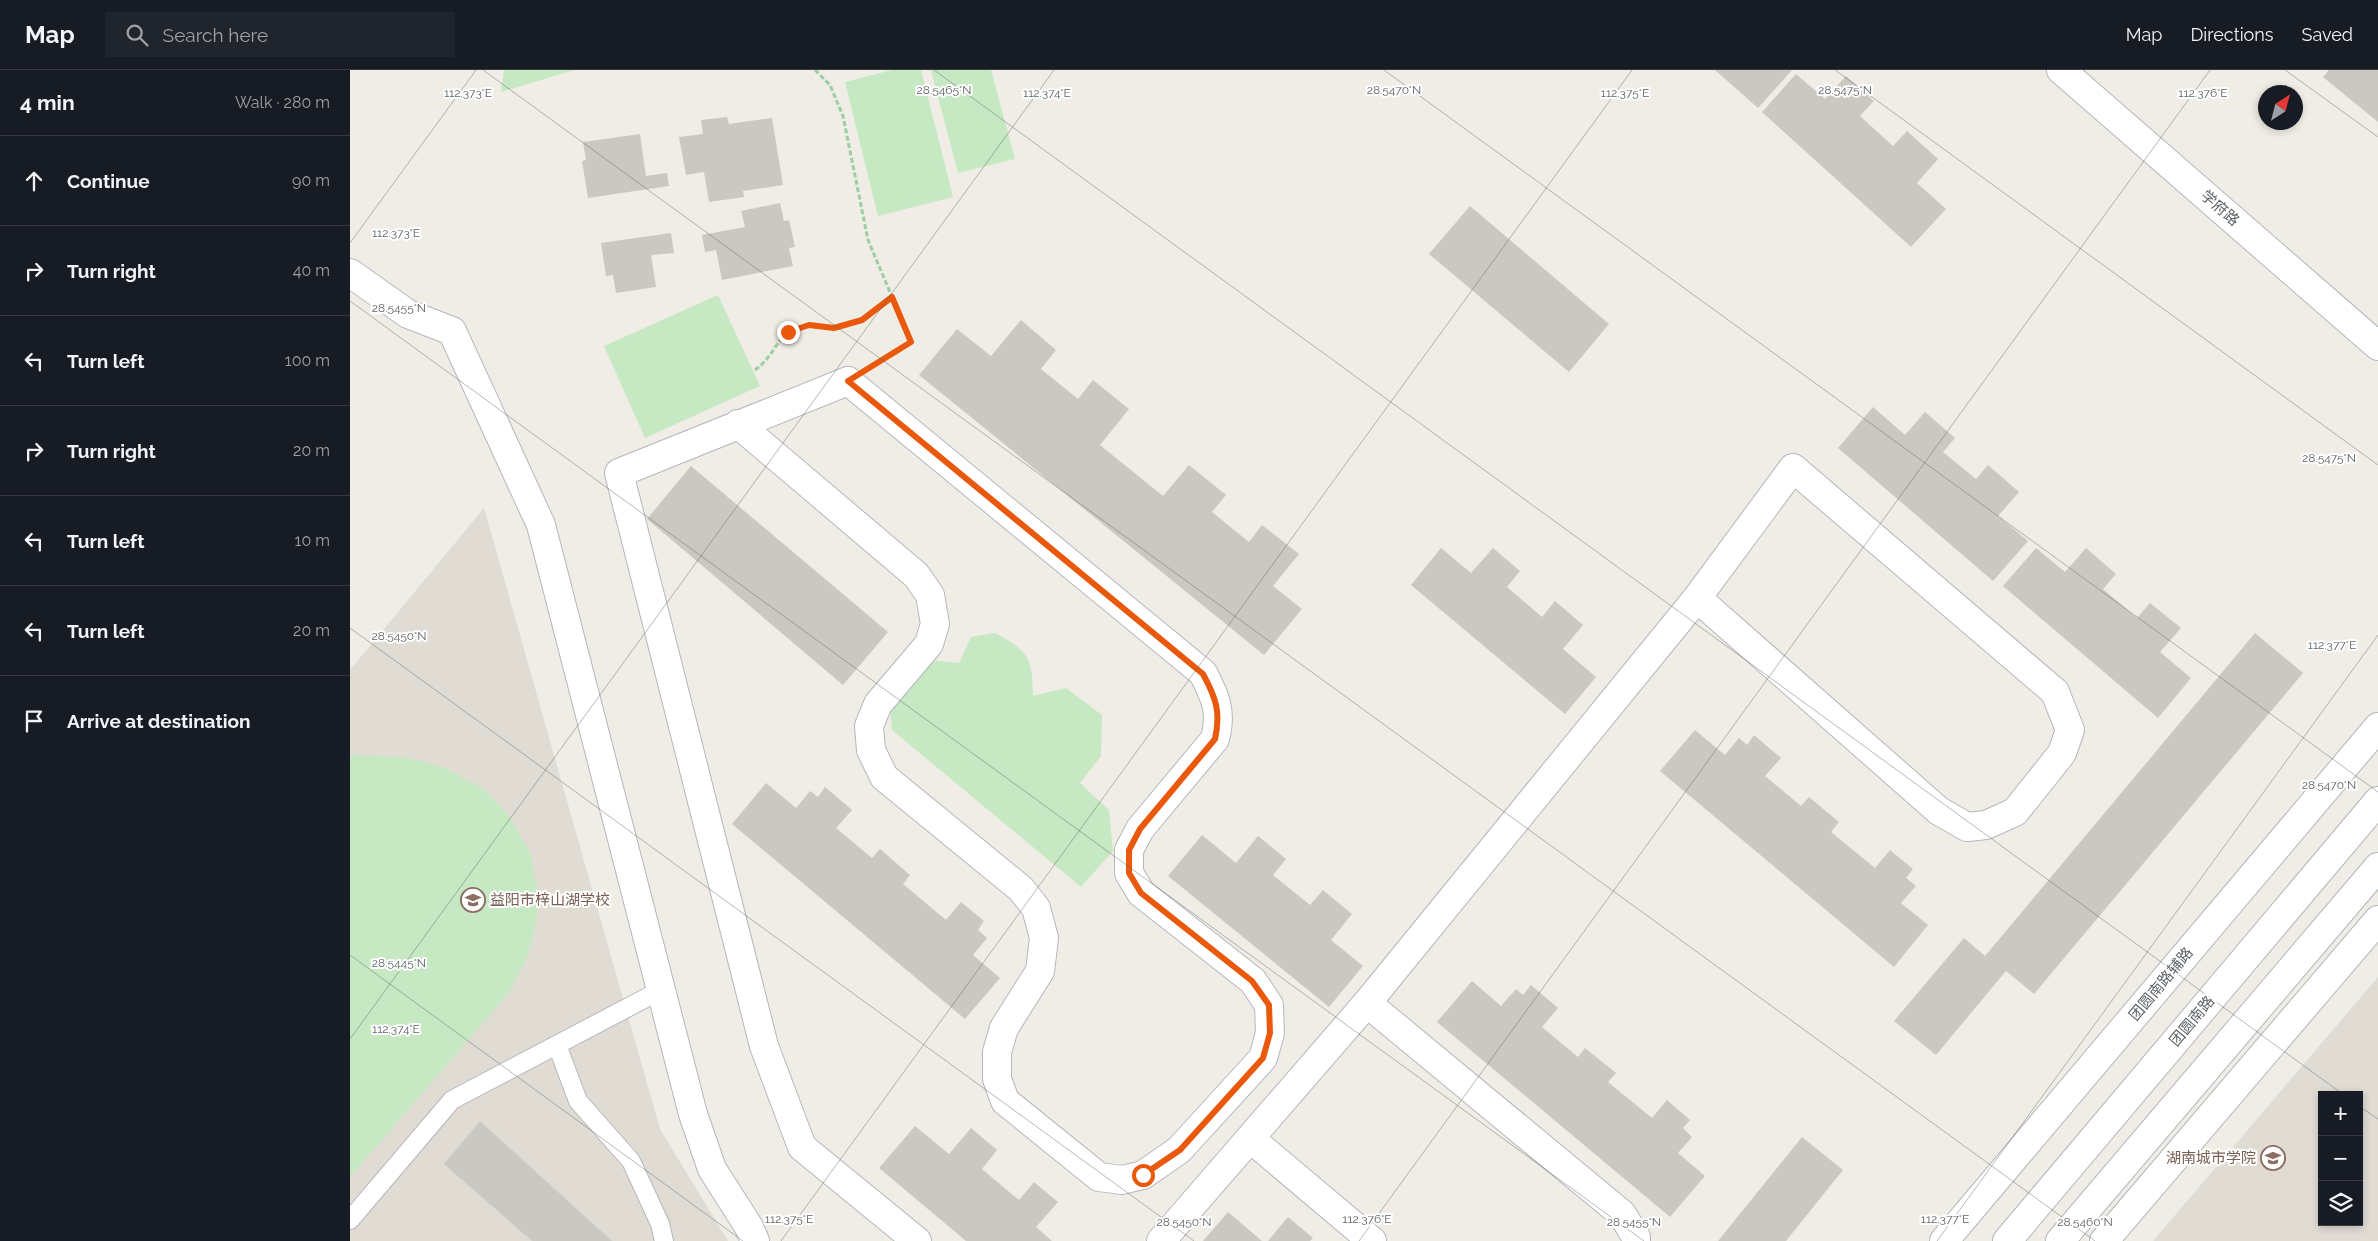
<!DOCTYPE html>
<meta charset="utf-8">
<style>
body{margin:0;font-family:Raleway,"Noto Sans SC",sans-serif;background:#20242c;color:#f1f3f6}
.controls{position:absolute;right:15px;bottom:15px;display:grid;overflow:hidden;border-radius:0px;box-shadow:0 2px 8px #0003}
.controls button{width:45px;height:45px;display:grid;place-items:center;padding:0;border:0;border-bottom:1px solid #363941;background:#171b24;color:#f1f3f6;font:25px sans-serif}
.compass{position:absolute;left:1908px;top:15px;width:45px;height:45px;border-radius:50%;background:#171b24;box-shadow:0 2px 8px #0003;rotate:36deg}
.stop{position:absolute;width:15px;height:15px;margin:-11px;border:4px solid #ea580c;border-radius:50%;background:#fff}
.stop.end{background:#ea580c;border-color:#fff;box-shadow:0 1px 5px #0008}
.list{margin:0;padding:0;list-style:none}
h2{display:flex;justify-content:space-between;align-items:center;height:65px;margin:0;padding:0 20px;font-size:21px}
h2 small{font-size:16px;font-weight:400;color:#9ea1a6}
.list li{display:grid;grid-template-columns:32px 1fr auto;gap:15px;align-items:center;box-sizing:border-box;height:90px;padding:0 20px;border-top:1px solid #363941}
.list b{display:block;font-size:19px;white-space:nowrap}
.list em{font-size:16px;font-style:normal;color:#9ea1a6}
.icon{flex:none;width:28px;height:28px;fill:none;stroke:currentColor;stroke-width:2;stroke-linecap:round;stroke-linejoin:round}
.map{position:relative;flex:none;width:2028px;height:1171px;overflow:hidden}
header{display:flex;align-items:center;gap:30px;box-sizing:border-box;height:70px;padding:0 25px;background:#171b24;border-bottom:1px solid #363941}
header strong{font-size:24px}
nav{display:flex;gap:28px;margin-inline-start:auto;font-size:18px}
.search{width:350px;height:45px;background:#20242c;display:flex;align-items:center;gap:12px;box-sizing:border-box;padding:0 18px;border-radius:0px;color:#9ea1a6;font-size:19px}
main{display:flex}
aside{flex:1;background:#171b24}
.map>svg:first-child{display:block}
</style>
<header>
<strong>Map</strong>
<div class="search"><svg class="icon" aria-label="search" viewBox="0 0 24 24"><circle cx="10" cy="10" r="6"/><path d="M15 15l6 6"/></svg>Search here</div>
<nav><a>Map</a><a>Directions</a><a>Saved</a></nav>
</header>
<main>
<aside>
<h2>4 min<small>Walk · 280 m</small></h2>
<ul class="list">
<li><svg class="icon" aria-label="ahead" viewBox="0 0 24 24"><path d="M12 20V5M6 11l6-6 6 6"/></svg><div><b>Continue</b></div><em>90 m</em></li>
<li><svg class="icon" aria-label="right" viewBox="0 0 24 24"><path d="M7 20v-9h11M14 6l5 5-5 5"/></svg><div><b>Turn right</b></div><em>40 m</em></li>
<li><svg class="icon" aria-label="left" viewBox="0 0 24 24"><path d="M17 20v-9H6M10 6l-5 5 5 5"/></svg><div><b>Turn left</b></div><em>100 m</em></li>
<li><svg class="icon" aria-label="right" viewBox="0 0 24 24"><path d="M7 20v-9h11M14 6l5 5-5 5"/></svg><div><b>Turn right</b></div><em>20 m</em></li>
<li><svg class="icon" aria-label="left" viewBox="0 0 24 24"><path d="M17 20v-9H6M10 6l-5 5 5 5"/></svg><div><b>Turn left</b></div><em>10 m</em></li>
<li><svg class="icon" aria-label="left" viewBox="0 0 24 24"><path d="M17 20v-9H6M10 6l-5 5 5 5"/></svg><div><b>Turn left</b></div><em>20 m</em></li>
<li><svg class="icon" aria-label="arrive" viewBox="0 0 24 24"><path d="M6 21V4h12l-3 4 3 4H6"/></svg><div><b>Arrive at destination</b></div></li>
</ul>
</aside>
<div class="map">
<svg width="2028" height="1171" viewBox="0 0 2028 1171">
<rect width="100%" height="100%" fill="#f0ede6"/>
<g fill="#e0dcd4" fill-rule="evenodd">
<path d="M134 438 310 1059 378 1171H0V600Z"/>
<path d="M2028 907V1171H1803ZM1972 1025H2009V1152H1972Z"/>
</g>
<g fill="#c6e8c2">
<path d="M154 0H224L151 22Z"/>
<path d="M542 0H571L603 127 528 146 495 12Z"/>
<path d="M581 0H641L665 89 608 103Z"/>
<path d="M368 225 410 316 295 368 254 276Z"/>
<path d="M645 563C680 582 682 587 683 626L716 618 752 645 751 686 730 713 759 740 763 781 731 817 542 660 540 638 581 590 609 593 621 567Z"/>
<path d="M7 685 54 687 93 697 135 720 159 746 181 784 186 815 187 848 178 886 158 924 0 1107V686Z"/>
</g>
<g fill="#cbc8c2">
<path d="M1365 0H1442L1408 38Z"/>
<path d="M1979 0H2028V52L1973 7Z"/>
<path d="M1446 4 1475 29 1496 6 1524 31 1510 46 1543 76 1557 61 1588 89 1567 113 1596 139 1561 177 1412 42Z"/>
<path d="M377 47 379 54 422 48 433 115 393 121 394 127 359 132 354 102 336 105 329 67 353 64 351 50Z"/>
<path d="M290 64 296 106 317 103 319 116 238 128 232 91 236 90 233 72Z"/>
<path d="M430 133 434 151 439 150 445 177 439 178 443 196 372 210 366 180 355 182 352 165 395 157 391 141Z"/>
<path d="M1120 136 1259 254 1219 302 1079 184Z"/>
<path d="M321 163 324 183 301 185 306 217 266 223 263 205 256 206 251 173Z"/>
<path d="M671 250 706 280 691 299 728 329 743 310 779 339 750 375 813 426 839 395 876 425 862 442 899 472 912 455 949 484 923 516 952 539 914 585 569 305 607 259 641 286Z"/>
<path d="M1523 337 1555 365 1575 342 1605 368 1593 382 1626 409 1638 395 1669 422 1648 446 1678 471 1643 511 1488 378Z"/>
<path d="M341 396 538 562 493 615 297 449Z"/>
<path d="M1091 478 1121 503 1143 478 1170 501 1157 517 1192 547 1205 531 1233 555 1213 579 1246 607 1215 644 1061 515Z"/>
<path d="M1686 478 1715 502 1736 478 1766 504 1753 519 1787 548 1800 533 1831 558 1810 582 1841 608 1808 648 1653 516Z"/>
<path d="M1905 563 1953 603 1684 924 1656 901 1586 985 1544 951 1614 868 1635 886Z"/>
<path d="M1345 660 1375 685 1389 668 1397 675 1404 665 1431 688 1415 706 1451 736 1459 727 1489 752 1481 762 1525 798 1540 780 1563 799 1556 808 1566 816 1551 833 1578 855 1544 897 1310 701Z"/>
<path d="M416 713 446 738 460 721 468 727 475 717 502 740 486 758 522 788 530 779 560 805 553 814 596 850 611 832 634 851 628 860 637 868 623 885 650 908 615 949 382 754Z"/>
<path d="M852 765 886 793 908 766 936 789 923 805 960 835 973 820 1002 844 981 870 1013 896 979 937 818 806Z"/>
<path d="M1122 911 1151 936 1166 919 1173 925 1181 915 1208 938 1192 957 1228 987 1235 978 1266 1003 1258 1012 1302 1048 1317 1030 1340 1050 1333 1058 1342 1067 1328 1083 1355 1106 1320 1147 1087 952Z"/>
<path d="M130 1051 262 1171H182L94 1094Z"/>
<path d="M565 1056 599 1084 621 1058 647 1080 632 1099 669 1130 684 1112 708 1132 686 1157 702 1171H616L529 1098Z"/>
<path d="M1452 1067 1493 1100 1436 1171H1368Z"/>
<path d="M878 1142 912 1171H853Z"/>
<path d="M938 1147 963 1168 960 1171H918Z"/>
</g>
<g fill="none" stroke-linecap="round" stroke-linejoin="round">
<defs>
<g id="lane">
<path d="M207 975 228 1031 281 1091 310 1154 314 1171"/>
<path d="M0 1150 102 1030 311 920"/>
</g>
<g id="street">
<path d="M0 203 58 244 102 261 191 455 343 1044 362 1099 399 1157 405 1171"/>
<path d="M388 354 566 505 580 525 585 554 579 574 528 634 519 656 521 680 534 707 671 819 686 838 694 868 690 901 654 958 647 982V1009L655 1031 749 1107 772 1110 793 1105 829 1080 913 988 920 963 919 935 903 911 791 823 779 803V780L790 759 865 669C872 642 866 628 853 603L498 311 269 403 414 976 452 1077 567 1171"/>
<path d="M1017 933 1347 528 1589 741 1617 757 1636 755 1665 742 1712 683 1720 660 1705 622 1443 398 1347 528"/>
<path d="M901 1069 1022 1171"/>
<path d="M811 1171 1017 933 1272 1144 1286 1167V1171"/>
</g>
<g id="secondary">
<path d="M1711 0 2028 276"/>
<path d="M1594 1171 2028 657"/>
<path d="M1657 1171 2028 731"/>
<path d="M1710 1171 2028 797"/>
<path d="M1754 1171 2028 850"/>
</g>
</defs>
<use href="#lane" stroke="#b4b7bb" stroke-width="20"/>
<use href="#street" stroke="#b4b7bb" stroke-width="30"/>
<use href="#secondary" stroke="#b2b7bb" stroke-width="30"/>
<g stroke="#9ccda5" stroke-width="3" stroke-dasharray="5 2.5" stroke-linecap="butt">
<path d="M465 0 480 15 493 46 518 170 561 272 524 295"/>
<path d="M405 300C421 289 427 270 438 262 452 252 469 259 484 257 508 255 524 241 542 227"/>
</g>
<use href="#lane" stroke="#fff" stroke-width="18"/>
<use href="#street" stroke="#fff" stroke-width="28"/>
<use href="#secondary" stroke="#fff" stroke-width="28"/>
</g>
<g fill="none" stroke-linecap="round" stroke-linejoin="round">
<path stroke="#ea580c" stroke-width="6" d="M438 262 459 255 484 258 512 250 542 227 561 272 498 311 853 604C866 628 871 642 865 669L790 759 779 780V803L791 823 902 911 919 935 920 963 913 988 830 1080 793 1105"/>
</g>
<path fill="none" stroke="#5e6367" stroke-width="1" stroke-opacity="0.45" d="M133 0 1745 1171M584 0 1994 1025M1034 0 2028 722M1485 0 2028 395M1935 0 2028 67M0 173 126 0M0 231 1294 1171M0 558 844 1171M0 885 393 1171M0 969 704 0M2009 1036 2028 1049M431 1171 1282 0M1009 1171 1860 0M1587 1171 2028 565"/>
<defs>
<symbol id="school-ring" viewBox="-11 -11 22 22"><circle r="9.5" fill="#fff" stroke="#8d6e63" stroke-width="1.5"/><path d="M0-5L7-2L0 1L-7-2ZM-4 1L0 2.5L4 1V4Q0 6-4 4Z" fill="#8d6e63"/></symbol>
<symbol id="university-ring" viewBox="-11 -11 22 22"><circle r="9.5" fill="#fff" stroke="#8d6e63" stroke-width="1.5"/><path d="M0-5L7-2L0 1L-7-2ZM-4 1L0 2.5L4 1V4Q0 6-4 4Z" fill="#8d6e63"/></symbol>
</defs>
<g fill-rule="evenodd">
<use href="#school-ring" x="109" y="816" width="28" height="28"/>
<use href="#university-ring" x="1909" y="1074" width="28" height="28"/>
</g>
<g text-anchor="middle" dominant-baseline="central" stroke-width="4" stroke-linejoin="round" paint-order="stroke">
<g font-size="15" fill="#5e6367" stroke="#fff">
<text transform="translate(1870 138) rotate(41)">学府路</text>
<text transform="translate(1811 914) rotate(-50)">团圆南路辅路</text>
<text transform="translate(1842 951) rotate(-50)">团圆南路</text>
</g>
<g font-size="15" fill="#785e54" stroke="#fff" text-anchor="start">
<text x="140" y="830">益阳市梓山湖学校</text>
<text x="1906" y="1088" text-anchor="end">湖南城市学院</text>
</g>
</g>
<g font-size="12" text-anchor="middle" fill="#5e6367" stroke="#fff" stroke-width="4" stroke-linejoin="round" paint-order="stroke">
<text x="1495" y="24">28.5475°N</text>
<text x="594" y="24">28.5465°N</text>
<text x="1044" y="24">28.5470°N</text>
<text x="118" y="27">112.373°E</text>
<text x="697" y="27">112.374°E</text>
<text x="1275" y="27">112.375°E</text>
<text x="1853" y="27">112.376°E</text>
<text x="46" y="167">112.373°E</text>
<text x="49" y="242">28.5455°N</text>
<text x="1979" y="392">28.5475°N</text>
<text x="49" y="570">28.5450°N</text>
<text x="1982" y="579">112.377°E</text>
<text x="1979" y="719">28.5470°N</text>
<text x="49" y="897">28.5445°N</text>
<text x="46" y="963">112.374°E</text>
<text x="439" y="1153">112.375°E</text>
<text x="1017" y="1153">112.376°E</text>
<text x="1595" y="1153">112.377°E</text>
<text x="834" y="1156">28.5450°N</text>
<text x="1284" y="1156">28.5455°N</text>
<text x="1735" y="1156">28.5460°N</text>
</g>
</svg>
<div class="controls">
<button>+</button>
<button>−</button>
<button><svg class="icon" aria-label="layers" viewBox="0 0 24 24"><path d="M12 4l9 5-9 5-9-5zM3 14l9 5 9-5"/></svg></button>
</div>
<svg class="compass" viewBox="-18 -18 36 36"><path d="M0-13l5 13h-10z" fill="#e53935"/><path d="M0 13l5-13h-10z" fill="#9ea1a6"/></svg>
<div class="stop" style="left:793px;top:1105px"></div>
<div class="stop end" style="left:438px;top:262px"></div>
</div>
</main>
